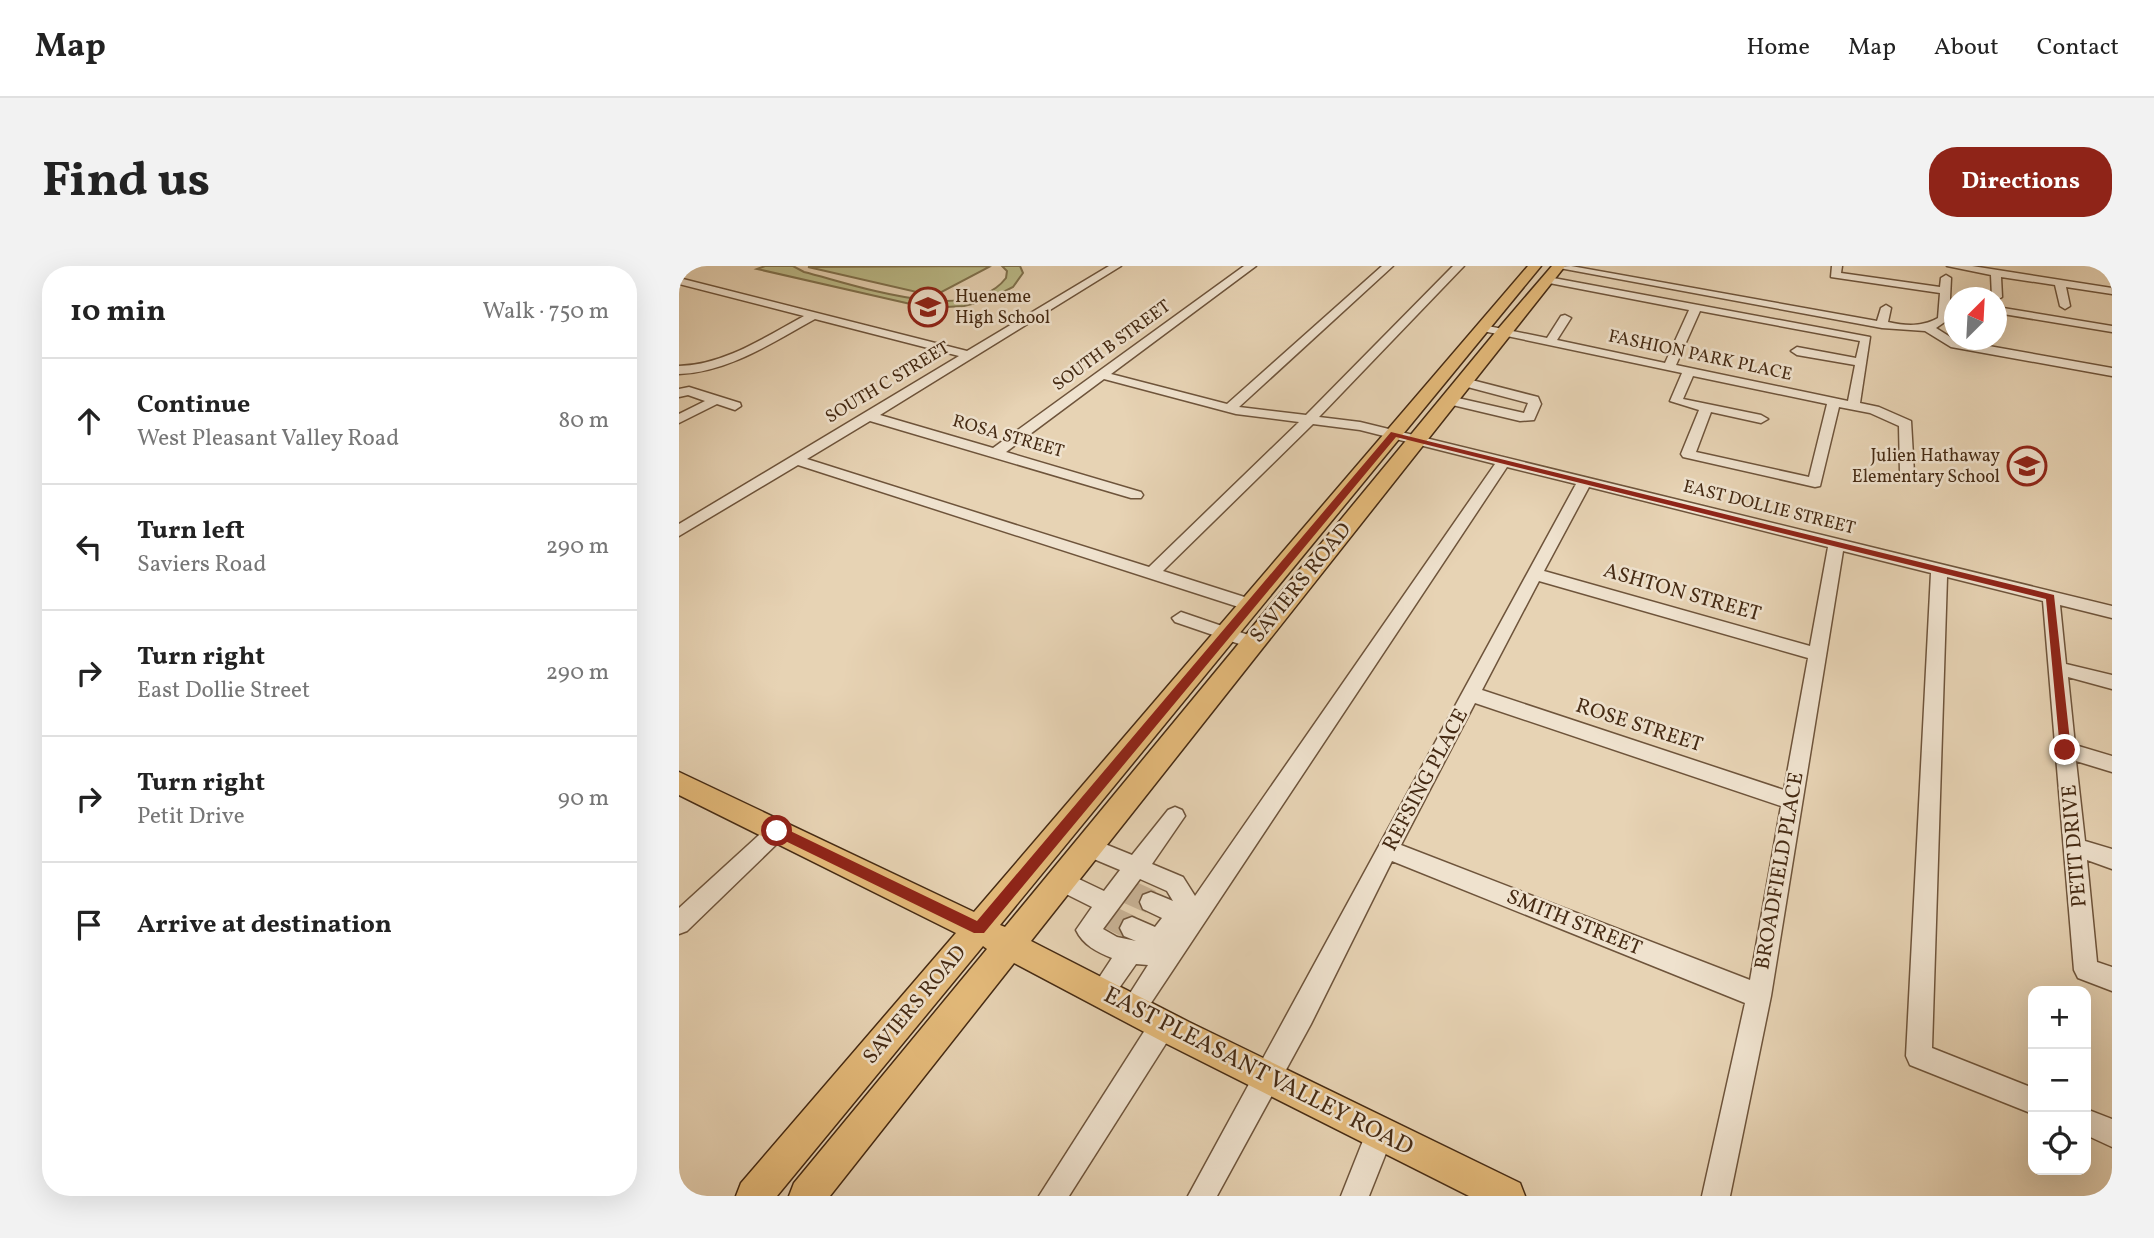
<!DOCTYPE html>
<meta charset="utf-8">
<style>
body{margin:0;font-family:Vollkorn,serif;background:#f2f2f2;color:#222}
.controls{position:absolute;right:21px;bottom:21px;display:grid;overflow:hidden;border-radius:14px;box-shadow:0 7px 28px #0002}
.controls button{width:63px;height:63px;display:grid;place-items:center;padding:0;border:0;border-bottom:2px solid #e0e0e0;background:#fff;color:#222;font:35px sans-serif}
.compass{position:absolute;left:1265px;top:21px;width:63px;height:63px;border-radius:50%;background:#fff;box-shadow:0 7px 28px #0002;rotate:24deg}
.stop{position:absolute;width:21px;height:21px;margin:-16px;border:5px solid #8f2418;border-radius:50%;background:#fff}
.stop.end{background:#8f2418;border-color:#fff;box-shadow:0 2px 7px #0008}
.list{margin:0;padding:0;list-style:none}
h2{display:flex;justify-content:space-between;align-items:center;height:91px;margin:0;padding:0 28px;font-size:30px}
h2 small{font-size:23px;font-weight:400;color:#767676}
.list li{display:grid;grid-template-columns:46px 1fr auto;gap:21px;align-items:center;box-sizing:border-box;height:126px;padding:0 28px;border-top:2px solid #e0e0e0}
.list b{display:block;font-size:26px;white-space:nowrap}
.list p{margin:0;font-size:23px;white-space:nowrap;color:#767676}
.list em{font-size:23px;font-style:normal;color:#767676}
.icon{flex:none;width:38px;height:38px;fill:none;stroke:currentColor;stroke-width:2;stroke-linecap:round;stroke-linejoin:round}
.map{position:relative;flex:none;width:1433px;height:930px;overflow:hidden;border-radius:28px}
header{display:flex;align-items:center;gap:42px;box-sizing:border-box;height:98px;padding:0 35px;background:#fff;border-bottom:2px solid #e0e0e0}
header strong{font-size:33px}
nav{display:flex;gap:38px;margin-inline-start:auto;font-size:24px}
.intro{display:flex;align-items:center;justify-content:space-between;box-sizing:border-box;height:168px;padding:0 42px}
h1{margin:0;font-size:49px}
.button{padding:18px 32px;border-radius:28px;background:#8f2418;color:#fff;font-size:24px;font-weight:700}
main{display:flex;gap:42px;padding:0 42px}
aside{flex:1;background:#fff;border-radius:28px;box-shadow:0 7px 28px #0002}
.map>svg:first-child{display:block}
</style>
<header>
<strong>Map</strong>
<nav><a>Home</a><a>Map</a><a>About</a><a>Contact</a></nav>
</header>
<div class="intro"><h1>Find us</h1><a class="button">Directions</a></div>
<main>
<aside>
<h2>10 min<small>Walk · 750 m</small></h2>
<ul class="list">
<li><svg class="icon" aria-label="ahead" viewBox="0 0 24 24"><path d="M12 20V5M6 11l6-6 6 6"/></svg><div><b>Continue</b><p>West Pleasant Valley Road</p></div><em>80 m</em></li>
<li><svg class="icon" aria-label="left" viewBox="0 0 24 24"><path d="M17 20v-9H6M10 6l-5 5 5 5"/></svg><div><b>Turn left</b><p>Saviers Road</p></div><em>290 m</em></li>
<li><svg class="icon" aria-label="right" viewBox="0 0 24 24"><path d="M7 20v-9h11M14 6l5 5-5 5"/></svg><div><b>Turn right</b><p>East Dollie Street</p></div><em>290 m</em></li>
<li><svg class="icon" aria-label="right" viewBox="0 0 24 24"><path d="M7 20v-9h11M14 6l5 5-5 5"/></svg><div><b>Turn right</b><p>Petit Drive</p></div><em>90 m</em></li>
<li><svg class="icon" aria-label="arrive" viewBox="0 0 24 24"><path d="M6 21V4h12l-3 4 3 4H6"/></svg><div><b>Arrive at destination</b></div></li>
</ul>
</aside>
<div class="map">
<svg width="1433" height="930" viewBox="0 0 1433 930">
<rect width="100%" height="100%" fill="#e7d3b4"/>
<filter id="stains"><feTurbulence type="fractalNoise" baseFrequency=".00286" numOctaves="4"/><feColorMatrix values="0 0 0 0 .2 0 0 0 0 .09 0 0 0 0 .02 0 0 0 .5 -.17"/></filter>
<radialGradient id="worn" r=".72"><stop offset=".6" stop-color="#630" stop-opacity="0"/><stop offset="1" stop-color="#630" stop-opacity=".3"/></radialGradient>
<g fill="#bbbb89" stroke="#80724e" stroke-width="2">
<path d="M86 0H114L125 6C174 18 290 61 327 12L328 5 323 0H341L344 7 334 21 309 34 285 40 249 42 78 3Z"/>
<path d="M305 0 310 1 255 30 129 1Z"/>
</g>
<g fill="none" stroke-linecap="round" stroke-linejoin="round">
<g stroke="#c7b194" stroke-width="24" stroke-dasharray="24 12" stroke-linecap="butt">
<path d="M450 626 472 636"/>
<path d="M430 651 453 662"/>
</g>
<defs>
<g id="minor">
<path d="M430 0H442L201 149 314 182 565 0H577L432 108 548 138 703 0H714L560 141 627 149 774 0H785L640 151 681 156 1433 340V352L1381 339 1387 398 1433 409V423L1389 411 1396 479 1433 490V506L1397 495 1406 575 1433 583V603L1408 594 1418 696 1433 701V725L1399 712 1395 704 1364 335 1268 311 1253 782 1354 822V848L1231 799 1227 790 1252 307 1164 285 1092 730 1051 930H1023L1066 737 713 595 632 758 538 930H509L897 218 828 201 462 752 453 755 444 752 441 743 469 699 457 698 431 735 422 739 413 735 410 727 433 692C418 686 404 679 397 664L413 641 375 622 372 615 375 608 383 605 425 625 441 604 403 588 400 581 403 574 411 572 453 589 489 544 496 541 503 544 506 550 473 598 504 611 516 630 816 198 681 164 634 158 484 305 578 335 580 339 572 345 119 199 0 270V258L280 90 136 53C94 76 50 106 0 108V100C45 99 86 71 125 50L0 18V12L288 85ZM425 113 557 148 620 156 470 301 128 193 191 155 452 232H462L464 229 462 226 327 186ZM910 221 1149 281 1131 380 865 305ZM860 315 1129 392 1105 524 803 424ZM796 437 1102 540 1071 714 722 579ZM461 613 488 625 494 635 472 626 464 629 461 636 464 643 483 652 476 661 453 651 445 654 441 662 445 670 457 675 438 671 424 663Z"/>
<path d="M892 0 1198 55 1202 42 1207 39 1212 42 1209 56C1227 60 1243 61 1259 52L1261 27 1152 11 1153 0H1163L1162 7 1261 21 1262 12 1267 9 1272 12 1270 53 1257 62 1276 74 1433 102V110L1272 81 1246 65 1203 62 875 1Z"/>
<path d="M1268 0H1293L1433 22V28L1387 21 1391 40 1386 43 1381 40 1376 19 1322 11 1323 31 1318 34 1313 31 1312 9Z"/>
<path d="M869 11 1191 71 1181 137 1200 141 1232 155 1235 207 1228 211 1221 207 1220 160 1191 147 1160 141 1141 220 1136 221 1004 191 1002 188 1020 144 991 135 1003 107 804 65 798 62 804 59 868 72 882 50 886 49 892 52 878 74 986 97 1010 44 865 16 864 14ZM1021 45 1181 75 1177 92 1118 81 1112 85 1118 89 1176 99 1169 135 997 99ZM1014 110 1148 138 1130 211 1017 186 1032 146 1082 157 1089 153 1082 149 1004 133Z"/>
<path d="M1318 41 1433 60V66L1318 47Z"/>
<path d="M785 112 859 131 862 138 855 154 841 155 765 137V131L770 130 845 147 849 137 781 119 779 116Z"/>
<path d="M10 121 61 137 62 140 56 144 38 138 0 157V148L26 135 9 129 0 131V123Z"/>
<path d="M502 346 581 373 584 377 575 383 496 356 493 352Z"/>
<path d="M98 556 105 559 109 565 105 571 8 665 0 668V642L91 559Z"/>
<path d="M484 747 493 750 496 759 493 768 390 930H360L475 750Z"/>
<path d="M1407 843 1433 853V881L1407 869Z"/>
<path d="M701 853 711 857 715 867 690 930H662L691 857Z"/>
</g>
<path id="major" d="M849 0H862L321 659 326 661 819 63 873 0H886L352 675 510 756 841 917 846 930H790L488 778 335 697 151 930H110L115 917 308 683 304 680 98 930H57L62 917 277 667 0 529V506L295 646Z"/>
</defs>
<use href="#minor" stroke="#6e543b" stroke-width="3"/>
<use href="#major" stroke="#452a13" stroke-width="3"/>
<use href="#minor" fill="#efe2ce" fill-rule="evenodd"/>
<use href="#major" fill="#e4ba7a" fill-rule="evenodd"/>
</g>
<path fill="#8f2418" d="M712 166 1375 329 1392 484 1386 489 1381 484 1367 333 717 171 305 667H295L94 569V561H103L298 655Z"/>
<defs>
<symbol id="school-ring" viewBox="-11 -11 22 22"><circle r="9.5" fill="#efe2ce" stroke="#8f2418" stroke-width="1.5"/><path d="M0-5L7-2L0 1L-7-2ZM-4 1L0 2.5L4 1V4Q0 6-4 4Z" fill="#8f2418"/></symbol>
</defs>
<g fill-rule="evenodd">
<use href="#school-ring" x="227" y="19" width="44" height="44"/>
<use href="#school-ring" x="1326" y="178" width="44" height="44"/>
</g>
<g text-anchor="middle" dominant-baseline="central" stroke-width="5" stroke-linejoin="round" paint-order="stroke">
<g font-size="18" fill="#452a13" stroke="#efe2ce" text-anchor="start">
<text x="276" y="31">Hueneme<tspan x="276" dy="21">High School</tspan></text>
<text x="1321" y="190" text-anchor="end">Julien Hathaway<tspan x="1321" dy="21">Elementary School</tspan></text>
</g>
<g font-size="18" fill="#452a13" stroke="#efe2ce">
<text transform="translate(433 80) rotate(-36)">SOUTH B STREET</text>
<text transform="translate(1021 90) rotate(12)">FASHION PARK PLACE</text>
<text transform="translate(209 117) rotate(-31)">SOUTH C STREET</text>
<text transform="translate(329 171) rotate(16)">ROSA STREET</text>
<text transform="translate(1090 242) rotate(14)">EAST DOLLIE STREET</text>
</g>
<g font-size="21" fill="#452a13" stroke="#efe2ce">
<text transform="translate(622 317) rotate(-51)">SAVIERS ROAD</text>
<text transform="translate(1003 327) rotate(16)">ASHTON STREET</text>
<text transform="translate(960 460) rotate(18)">ROSE STREET</text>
<text transform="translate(747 514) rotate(-62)">REFSING PLACE</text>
<text transform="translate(1396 580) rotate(-95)">PETIT DRIVE</text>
<text transform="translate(1101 605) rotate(-80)">BROADFIELD PLACE</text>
<text transform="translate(895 657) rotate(22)">SMITH STREET</text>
<text transform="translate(236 739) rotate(-50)">SAVIERS ROAD</text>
</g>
<g font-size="24" fill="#452a13" stroke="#efe2ce">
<text transform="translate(579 806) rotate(27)">EAST PLEASANT VALLEY ROAD</text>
</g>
</g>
<rect width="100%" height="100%" filter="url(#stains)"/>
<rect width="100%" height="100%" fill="url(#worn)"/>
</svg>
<div class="controls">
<button>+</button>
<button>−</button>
<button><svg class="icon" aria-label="locate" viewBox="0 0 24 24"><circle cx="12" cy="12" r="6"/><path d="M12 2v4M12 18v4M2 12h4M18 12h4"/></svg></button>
</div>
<svg class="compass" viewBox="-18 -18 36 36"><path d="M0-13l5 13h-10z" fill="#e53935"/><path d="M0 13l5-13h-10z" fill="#767676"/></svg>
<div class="stop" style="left:98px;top:565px"></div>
<div class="stop end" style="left:1386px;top:484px"></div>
</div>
</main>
